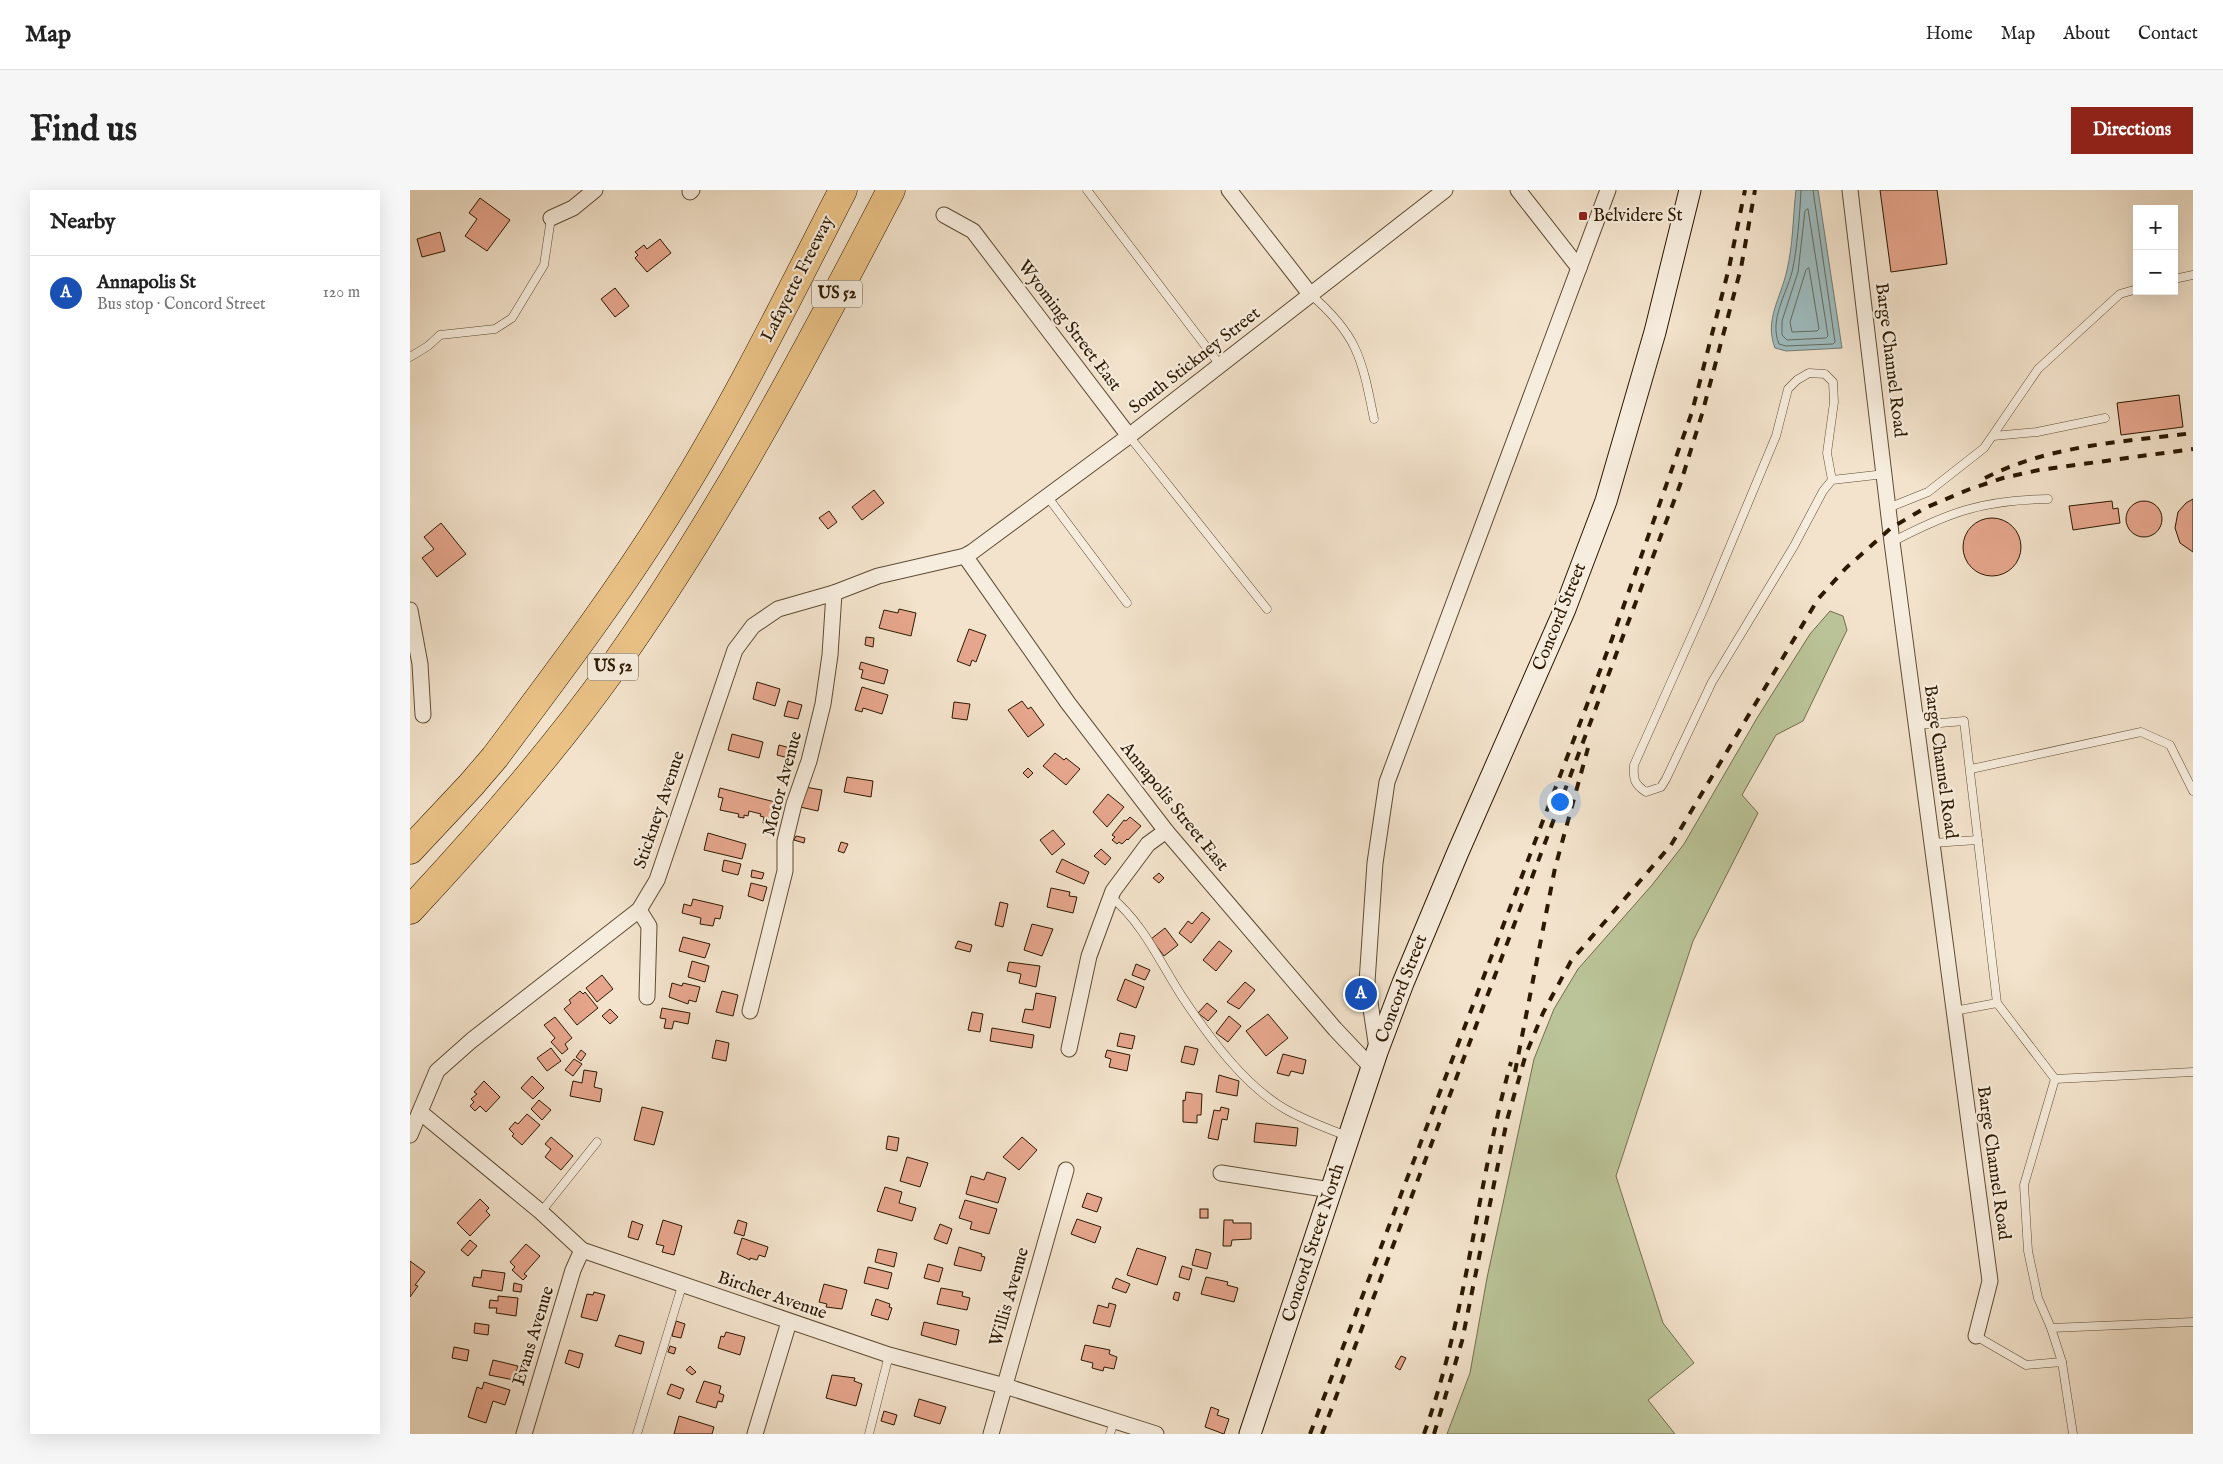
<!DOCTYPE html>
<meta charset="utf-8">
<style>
body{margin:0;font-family:"IM FELL English",serif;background:#f6f6f6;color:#222}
.controls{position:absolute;right:15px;top:15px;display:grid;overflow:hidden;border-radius:0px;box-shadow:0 5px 20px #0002}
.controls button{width:45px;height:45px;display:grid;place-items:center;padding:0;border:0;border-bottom:1px solid #e0e0e0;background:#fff;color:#222;font:25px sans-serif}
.you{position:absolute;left:1149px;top:611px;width:18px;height:18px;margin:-12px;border:4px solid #fff;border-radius:50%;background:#1a73e8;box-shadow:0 0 0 8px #1a73e833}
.badge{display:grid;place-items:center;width:32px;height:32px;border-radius:50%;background:#8f2418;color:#fff;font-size:16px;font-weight:700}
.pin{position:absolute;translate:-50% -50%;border:2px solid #fff;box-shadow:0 1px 5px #0006}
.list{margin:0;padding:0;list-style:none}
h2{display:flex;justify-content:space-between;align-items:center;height:65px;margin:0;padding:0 20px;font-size:21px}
h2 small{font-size:16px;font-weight:400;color:#767676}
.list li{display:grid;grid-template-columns:32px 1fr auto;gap:15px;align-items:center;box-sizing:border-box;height:75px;padding:0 20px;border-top:1px solid #e0e0e0}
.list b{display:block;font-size:19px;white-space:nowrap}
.list p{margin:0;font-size:16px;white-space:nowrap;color:#767676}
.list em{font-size:16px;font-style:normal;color:#767676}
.map{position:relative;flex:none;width:1783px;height:1244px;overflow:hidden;border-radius:0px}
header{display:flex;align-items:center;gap:30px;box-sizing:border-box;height:70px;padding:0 25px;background:#fff;border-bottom:1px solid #e0e0e0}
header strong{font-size:24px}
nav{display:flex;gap:28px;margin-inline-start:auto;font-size:18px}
.intro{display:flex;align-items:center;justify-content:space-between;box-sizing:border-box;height:120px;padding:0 30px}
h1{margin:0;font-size:35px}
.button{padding:12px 22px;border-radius:0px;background:#8f2418;color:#fff;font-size:18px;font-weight:700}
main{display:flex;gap:30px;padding:0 30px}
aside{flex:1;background:#fff;border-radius:0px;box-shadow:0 5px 20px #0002}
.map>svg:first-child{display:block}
</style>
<header>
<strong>Map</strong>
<nav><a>Home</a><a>Map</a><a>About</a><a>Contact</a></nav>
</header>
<div class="intro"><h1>Find us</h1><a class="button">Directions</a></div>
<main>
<aside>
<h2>Nearby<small></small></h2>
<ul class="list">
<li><span class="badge" style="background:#1a4fb4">A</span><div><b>Annapolis St</b><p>Bus stop · Concord Street</p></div><em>120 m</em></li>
</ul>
</aside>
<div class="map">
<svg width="1783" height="1244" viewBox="0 0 1783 1244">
<rect width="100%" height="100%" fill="#f3e3cc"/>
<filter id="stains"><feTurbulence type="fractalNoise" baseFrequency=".004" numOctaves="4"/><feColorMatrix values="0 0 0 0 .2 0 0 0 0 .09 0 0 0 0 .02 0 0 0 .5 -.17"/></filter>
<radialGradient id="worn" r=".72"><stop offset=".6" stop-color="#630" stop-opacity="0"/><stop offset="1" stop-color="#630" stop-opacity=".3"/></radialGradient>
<path fill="#bac498" stroke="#736e4c" d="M1420 421 1433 426 1437 440 1393 531 1366 545 1332 605 1348 623 1283 751 1206 986 1253 1133 1284 1173 1238 1210 1265 1244H1037L1060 1183 1077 1088 1124 869 1144 819 1168 779 1242 695 1274 654 1347 528 1400 444Z"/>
<path fill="#9ebcbf" stroke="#707b73" d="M1386 0H1408L1432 158 1376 161 1365 158C1354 130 1371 108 1377 80 1383 55 1383 26 1386 0Z"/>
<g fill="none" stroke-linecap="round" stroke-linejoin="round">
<g stroke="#656a60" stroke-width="1">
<path d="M1391 0C1390 22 1387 61 1382 82 1376 105 1359 130 1369 154L1376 156 1423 154 1425 152 1403 0"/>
<path d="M1398 19 1418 146 1416 148 1377 150 1372 145V131L1388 82 1395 21Z"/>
<path d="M1399 78 1409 139 1407 141 1382 142 1380 132 1396 80Z"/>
</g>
</g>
<g fill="#e6a68d" stroke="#2c1900">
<path d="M1470 0H1527L1537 74 1481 82Z"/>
<path d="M70 8 100 30 77 61 55 46 67 29 59 23Z"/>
<path d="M30 42 35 61 12 67 7 49Z"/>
<path d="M250 49 261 63 237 82 225 68 228 65 225 62 234 55 237 59Z"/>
<path d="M205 98 219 116 205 127 191 109Z"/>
<path d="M1769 205 1773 237 1711 245 1707 213Z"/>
<path d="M464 300 474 313 452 330 442 317Z"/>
<path d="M1783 309V362L1770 353 1765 338 1768 322 1776 313Z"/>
<circle cx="1734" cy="329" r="18"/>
<path d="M1702 311 1703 319 1708 318 1710 333 1663 340 1659 316Z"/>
<path d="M419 321 427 332 418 339 409 328Z"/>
<circle cx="1582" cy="357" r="29"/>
<path d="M31 333 56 364 27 387 12 368 24 359 14 347Z"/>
<path d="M489 419 506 423 501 446 469 438 474 420 488 423Z"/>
<path d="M559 439 576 445 566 472 562 470 560 476 547 471Z"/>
<path d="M456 447 464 448 463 457 455 455Z"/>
<path d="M451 472 478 480 474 494 451 488 453 480 449 479Z"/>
<path d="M347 492 370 499 365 516 343 509Z"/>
<path d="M452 497 478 505 472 524 453 518 452 522 445 520Z"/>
<path d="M378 511 392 515 388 529 374 526Z"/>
<path d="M612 511 618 519 621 517 634 535 618 547 598 520Z"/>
<path d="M544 512 560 514 557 530 542 528Z"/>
<path d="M322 544 353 552 349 568 318 560Z"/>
<path d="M369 555 384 559 382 569 367 565Z"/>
<path d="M645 563 654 570 656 568 670 579 656 595 633 576Z"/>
<path d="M618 578 623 583 618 588 613 583Z"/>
<path d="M437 587 463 591 461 607 434 602Z"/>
<path d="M395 597 412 600 408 621 390 617Z"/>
<path d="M310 598 369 613 364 635 353 633 354 627 350 626 351 624 339 621 338 626 334 625V628L328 627 329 624 310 620 313 608 308 607Z"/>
<path d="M698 604 714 617 697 637 683 622Z"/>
<path d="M720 627 731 636 718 650 717 649 712 654 709 652 707 654 702 650 705 647 702 645 714 630 716 631Z"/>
<path d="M643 640 655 654 642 665 630 650Z"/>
<path d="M298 643 336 654 332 669 294 660Z"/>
<path d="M386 646 395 648 394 653 384 650Z"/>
<path d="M431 652 438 654 434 663 428 661Z"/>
<path d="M691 659 701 668 695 675 684 666Z"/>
<path d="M652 669 679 682 674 694 646 682Z"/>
<path d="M314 670 331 674 328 685 312 681Z"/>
<path d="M342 680 354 683 352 689 341 687Z"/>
<path d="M749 683 754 688 749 693 743 688Z"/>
<path d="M341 693 357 697 353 711 338 706Z"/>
<path d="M641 698 660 702 659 706 667 707 663 723 637 717Z"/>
<path d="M283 709 313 716 310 729 305 728 303 736 290 734 291 728 272 723 274 714 281 716Z"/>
<path d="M590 712 598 714 593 737 585 735Z"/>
<path d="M792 722 800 729 781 753 769 743 778 731 782 734Z"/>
<path d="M622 734 643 739 632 766 614 760Z"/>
<path d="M755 738 768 755 754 766 741 749Z"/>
<path d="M273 747 300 754 295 768 269 761Z"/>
<path d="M548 751 562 755 560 762 545 758Z"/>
<path d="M809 751 822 761 806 781 793 770Z"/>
<path d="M282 771 299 776 295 792 278 787Z"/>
<path d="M599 772 630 776 626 797 609 793 611 784 597 781Z"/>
<path d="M726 774 740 780 735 790 722 785Z"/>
<path d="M192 785 203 799 187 812 176 798Z"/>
<path d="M715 789 734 797 726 818 707 810Z"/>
<path d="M835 792 845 800 829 819 817 812Z"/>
<path d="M262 793 272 796 273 793 290 797 286 812 279 810 278 814 259 807Z"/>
<path d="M170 801 173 804 175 802 188 818 167 835 154 819 161 813 159 810Z"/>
<path d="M312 801 328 805 323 826 306 822Z"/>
<path d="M626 803 646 807 640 838 612 832 615 819 623 820Z"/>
<path d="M797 813 807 821 798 831 788 823Z"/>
<path d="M252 818 280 823 278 834 264 831 262 839 254 838 256 829 250 828Z"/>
<path d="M200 819 208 827 200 834 192 826Z"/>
<path d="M562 822 573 824 570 842 558 840Z"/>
<path d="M858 824 878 848 856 866 836 841Z"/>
<path d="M819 826 831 836 818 852 806 843Z"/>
<path d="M145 827 162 848 155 854 158 859 152 864 141 852 145 848 134 835Z"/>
<path d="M582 838 624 845 622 858 580 851Z"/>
<path d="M710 843 725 846 722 859 707 856Z"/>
<path d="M306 850 319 853 316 871 302 868Z"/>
<path d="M775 856 788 859 784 875 771 872Z"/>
<path d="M141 858 151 871 137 881 127 868Z"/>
<path d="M171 860 176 864 171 871 166 867Z"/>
<path d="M697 860 720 865 717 881 699 877 701 869 695 867Z"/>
<path d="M873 864 896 870 893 884 881 881 879 886 867 883Z"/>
<path d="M164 869 172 874 163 886 155 880Z"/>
<path d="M174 880 187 882 184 897 192 899 190 912 160 906 163 891 172 893Z"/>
<path d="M809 885 829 891 827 906 806 902Z"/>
<path d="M122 886 134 898 123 909 111 898Z"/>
<path d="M74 891 90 907 76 922 70 916 65 921 60 916 64 912 61 909 67 904 64 902Z"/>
<path d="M776 902 792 904 791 925H787V933L773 932V910L775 911Z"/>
<path d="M129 910 141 920 132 930 121 919Z"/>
<path d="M232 917 253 922 244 955 224 950Z"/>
<path d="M811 917 819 919 817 930 812 929 808 950 798 948 804 920 810 921Z"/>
<path d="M117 924 130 935 112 955 102 946 104 944 99 939 105 932 108 934Z"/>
<path d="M846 933 888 938 886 956 844 952Z"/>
<path d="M478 946 489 948 487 961 476 959Z"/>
<path d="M141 947 163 966 151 980 135 967 141 959 135 954Z"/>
<path d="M612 947 627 960 609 980 593 967Z"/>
<path d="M497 967 518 973 510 997 490 991Z"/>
<path d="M577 982 596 988 588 1013 556 1004 561 986 574 990Z"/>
<path d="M475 997 492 1002 489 1013 506 1018 502 1031 467 1021Z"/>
<path d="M677 1003 692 1008 687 1022 672 1017Z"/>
<path d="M70 1009 79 1018 76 1021 80 1025 60 1046 47 1033Z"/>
<path d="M555 1010 587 1019 579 1044 560 1039 562 1032 549 1028Z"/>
<rect x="790" y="1019" width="8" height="9"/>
<path d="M667 1029 691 1037 685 1053 661 1044Z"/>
<path d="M253 1030 272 1036 264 1065 252 1062 254 1056 246 1054Z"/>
<path d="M328 1030 337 1033 334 1046 324 1043Z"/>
<path d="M814 1030H823V1033H841V1049L822 1050 821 1056H813Z"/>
<path d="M222 1031 233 1035 228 1050 218 1047Z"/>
<path d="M530 1034 542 1039 537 1054 524 1049Z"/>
<path d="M332 1048 358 1057 355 1067 349 1065 347 1070 340 1068V1070L327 1064Z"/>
<path d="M60 1050 67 1056 58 1066 51 1060Z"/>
<path d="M116 1054 130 1066 114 1084 117 1086 113 1090 102 1080 105 1077 100 1072Z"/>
<path d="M549 1057 572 1064 571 1066 575 1067 571 1081 544 1075Z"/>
<path d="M727 1058 756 1067 747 1095 717 1085Z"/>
<path d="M468 1059 487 1063 484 1077 465 1072Z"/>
<path d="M786 1059 801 1063 797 1079 782 1075Z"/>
<path d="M0 1071 15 1082 5 1095 8 1096 0 1107Z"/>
<path d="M518 1074 533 1078 529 1092 514 1088Z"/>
<path d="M772 1076 782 1079 779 1090 769 1087Z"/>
<path d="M458 1077 482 1083 478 1099 454 1093Z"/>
<path d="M72 1080 95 1083 92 1101 62 1096 64 1087 71 1088Z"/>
<path d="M796 1087 818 1092 817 1095 828 1098 824 1112 791 1104Z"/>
<path d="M706 1088 720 1094 716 1103 702 1098Z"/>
<path d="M104 1093 112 1095 111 1102 103 1101Z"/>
<path d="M414 1094 437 1100 432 1119 416 1117 417 1114 409 1112Z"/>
<path d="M531 1098 553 1102 552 1106 560 1108 557 1120 527 1114Z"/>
<path d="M184 1102 195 1105 187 1131 171 1127 177 1104 183 1105Z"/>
<path d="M765 1102 770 1103 768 1111 763 1109Z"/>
<path d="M88 1106 108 1108 106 1126 86 1123 87 1118H79L80 1110 88 1111Z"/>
<path d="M466 1109 480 1114 479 1117 482 1118 478 1130 461 1125Z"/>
<path d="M699 1113 706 1115 700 1137 683 1133 688 1115 698 1118Z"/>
<path d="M266 1131 275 1134 271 1148 262 1146Z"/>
<path d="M514 1132 549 1140 546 1155 511 1145Z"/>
<path d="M65 1133 79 1135 78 1145 64 1143Z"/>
<path d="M316 1142 335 1147 330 1165 308 1158 311 1146 314 1147Z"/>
<path d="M209 1145 234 1152 231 1164 205 1156Z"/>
<path d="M675 1155 700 1160 699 1164 707 1167 704 1179 694 1177 693 1181 682 1178 683 1173 671 1170Z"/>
<path d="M260 1156 266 1158 264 1164 258 1162Z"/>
<path d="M44 1157 59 1160 57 1171 42 1168Z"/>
<path d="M159 1160 173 1164 169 1178 155 1173Z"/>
<path d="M991 1166 996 1168 990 1180 985 1177Z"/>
<path d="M83 1170 108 1176 104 1190 79 1185Z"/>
<path d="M280 1176 286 1182 282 1185 276 1180Z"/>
<path d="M422 1185 445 1188 444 1191 452 1194 446 1216 416 1208Z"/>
<path d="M294 1191 311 1196 309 1203 314 1205 312 1212 308 1211 306 1218 286 1212Z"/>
<path d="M74 1192 100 1200 95 1215 83 1211 76 1233 58 1227 67 1197 72 1199Z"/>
<path d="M261 1194 274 1199 270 1209 257 1204Z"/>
<path d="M509 1209 536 1217 530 1234 504 1226Z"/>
<path d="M801 1217 809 1220 807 1225 819 1229 814 1244 795 1237Z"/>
<path d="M474 1221 487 1225 484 1235 471 1231Z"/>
<path d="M269 1226 304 1237 302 1244H264Z"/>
</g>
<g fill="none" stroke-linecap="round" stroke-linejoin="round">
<defs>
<g id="service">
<path d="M677 0 810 175"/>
<path d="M1764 89 1783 85"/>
<path d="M900 104C948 145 952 169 964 229"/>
<path d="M0 167 18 156 30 145 85 139 102 128 134 75 141 28"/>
<path d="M719 246 857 419"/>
<path d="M1583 246 1627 242 1695 228"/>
<path d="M1422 290 1417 263 1424 212 1423 192 1415 184 1399 183 1387 190 1378 199 1366 246 1295 416 1224 575C1223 589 1224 594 1236 602L1251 597 1256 589 1302 492 1384 356 1413 301 1422 290 1475 284"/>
<path d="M637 306 717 413"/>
<path d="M1478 318 1518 302 1574 258 1628 179 1710 104 1727 99"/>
<path d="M1482 352C1539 322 1573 310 1638 309"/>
<path d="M1507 535 1554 531 1587 813 1544 821"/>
<path d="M1561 579 1731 542 1760 555 1783 601"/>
<path d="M1522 653 1568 650"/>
<path d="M701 707C734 734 750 773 773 808 799 847 834 895 875 919 894 930 916 938 937 946"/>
<path d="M1587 813 1645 889"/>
<path d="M1645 889 1614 995 1618 1061 1628 1108 1641 1138 1783 1132"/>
<path d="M1645 889 1783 882"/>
<path d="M131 1022 187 952"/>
<path d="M1641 1138 1652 1172"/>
<path d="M1566 1146 1616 1175 1652 1172 1663 1244"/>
<path d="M227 1244 272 1096"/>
<path d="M459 1244 479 1165"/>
<path d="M700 1244 704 1231"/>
</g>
<g id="minor">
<path d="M819 0 900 104"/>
<path d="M1108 0 1169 78"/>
<path d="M1440 0 1482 352 1580 1091 1566 1146"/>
<path d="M280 2 282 0"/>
<path d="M534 25 563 41 719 246"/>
<path d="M141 28 163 18 185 0"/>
<path d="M555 366 658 513 756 641 925 839 962 878"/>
<path d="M0 420 10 474 13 525"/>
<path d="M229 720 239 736 237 807"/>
<path d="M340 821 375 681V651L384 614 399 571 413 514 420 465 424 403"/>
<path d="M659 859 679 766 703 701 738 654 756 641"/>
<path d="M967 859 957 792 965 673 977 592 1198 0"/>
<path d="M10 922 131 1022 172 1060 479 1165 595 1196 746 1244"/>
<path d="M0 945 27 881 62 850 229 720 247 690 325 460 343 436 368 419 424 403 468 386 555 366 562 362 719 246 1035 0"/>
<path d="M811 983 921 1000"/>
<path d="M114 1244 163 1080 172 1060"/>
<path d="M345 1244 379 1132"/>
<path d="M581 1244 656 980"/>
</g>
<path id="secondary" d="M840 1244 967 862 993 793 1048 662 1155 419 1196 311 1245 142 1280 0"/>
<g id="motorway">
<path d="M0 660 61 595 85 567C147 484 210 401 264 313 327 212 379 105 433 0"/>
<path d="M0 720C71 644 141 564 202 479 309 328 396 164 481 0"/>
</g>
</defs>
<use href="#service" stroke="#5e4c33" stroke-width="9"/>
<use href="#minor" stroke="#5e4c33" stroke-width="17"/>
<use href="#secondary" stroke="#2c1900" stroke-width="23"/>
<use href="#motorway" stroke="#2c1900" stroke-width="29"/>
<use href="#service" stroke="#f7edde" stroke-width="8"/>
<use href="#minor" stroke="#f7edde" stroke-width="15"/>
<use href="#secondary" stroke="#f7edde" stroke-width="21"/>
<use href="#motorway" stroke="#eac286" stroke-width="28"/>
<g stroke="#2c1900" stroke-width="4" stroke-dasharray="9 9" stroke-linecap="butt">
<path d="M1575 288C1640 255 1712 252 1783 243"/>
<path d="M1105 882 1145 678 1178 558"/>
<path d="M900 1244 1202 449 1282 222 1319 78 1335 0"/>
<path d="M912 1244 1270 295 1292 224 1331 78 1345 0"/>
<path d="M1014 1244C1057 1124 1067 995 1101 872"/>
<path d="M1024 1244 1052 1151 1097 930 1116 864 1133 823 1161 771 1261 655 1408 409 1436 378 1481 338 1515 318 1560 299 1593 288 1629 280 1783 259"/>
</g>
</g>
<rect fill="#8f2418" stroke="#f7edde" stroke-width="2" x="1168" y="21" width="10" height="10" rx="2.5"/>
<g text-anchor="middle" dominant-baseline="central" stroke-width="4.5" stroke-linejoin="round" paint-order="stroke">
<g fill="#f7edde" stroke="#695943" stroke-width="1">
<rect x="402" y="90.5" width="50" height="27" rx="4"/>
<rect x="178" y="463.5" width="50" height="27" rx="4"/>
</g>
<g font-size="16" font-weight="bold" fill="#2c1900">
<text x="427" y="104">US 52</text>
<text x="203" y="477">US 52</text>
</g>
<g font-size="18" fill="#2c1900" stroke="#f7edde" text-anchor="start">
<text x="1183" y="26">Belvidere St</text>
</g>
<g font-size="18" fill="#2c1900" stroke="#f7edde">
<text transform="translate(388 89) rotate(-63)">Lafayette Freeway</text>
<text transform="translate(659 136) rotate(53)">Wyoming Street East</text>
<text transform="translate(1480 170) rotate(83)">Barge Channel Road</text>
<text transform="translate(785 171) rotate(-38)">South Stickney Street</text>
<text transform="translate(1150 427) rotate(-68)">Concord Street</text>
<text transform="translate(1530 572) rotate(82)">Barge Channel Road</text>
<text transform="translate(373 594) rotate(-75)">Motor Avenue</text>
<text transform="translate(764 617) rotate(51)">Annapolis Street East</text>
<text transform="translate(250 620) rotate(-71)">Stickney Avenue</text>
<text transform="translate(992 799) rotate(-69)">Concord Street</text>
<text transform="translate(1583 973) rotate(82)">Barge Channel Road</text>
<text transform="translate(904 1053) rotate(-72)">Concord Street North</text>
<text transform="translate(362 1106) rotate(19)">Bircher Avenue</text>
<text transform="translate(600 1107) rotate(-74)">Willis Avenue</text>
<text transform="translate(124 1146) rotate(-73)">Evans Avenue</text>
</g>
</g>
<rect width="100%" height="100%" filter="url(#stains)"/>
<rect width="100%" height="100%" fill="url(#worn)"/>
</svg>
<div class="controls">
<button>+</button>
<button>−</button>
</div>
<div class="you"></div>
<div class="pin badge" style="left:951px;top:804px;background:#1a4fb4">A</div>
</div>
</main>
